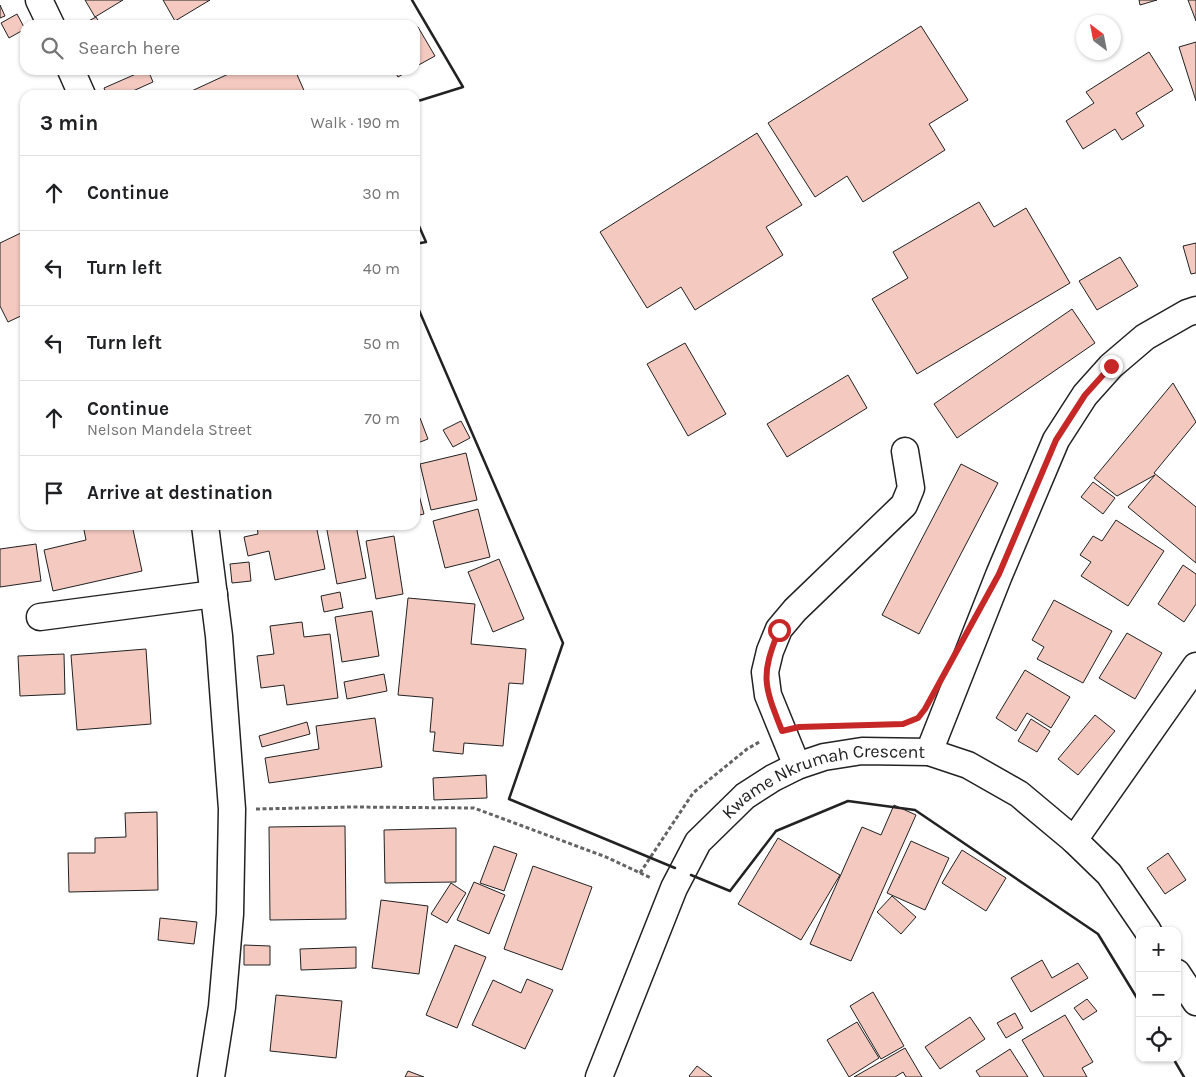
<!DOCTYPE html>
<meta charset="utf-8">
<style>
body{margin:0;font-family:Karla,sans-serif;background:#f6f6f6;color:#202124}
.controls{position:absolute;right:15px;bottom:15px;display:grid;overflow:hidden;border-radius:10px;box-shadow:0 1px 4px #0004}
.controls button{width:45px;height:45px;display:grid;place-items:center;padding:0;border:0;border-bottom:1px solid #e0e0e0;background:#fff;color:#202124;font:25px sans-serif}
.compass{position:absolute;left:1076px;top:15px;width:45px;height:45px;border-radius:50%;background:#fff;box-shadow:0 1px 4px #0004;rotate:328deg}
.stop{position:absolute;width:15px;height:15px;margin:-11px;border:4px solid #c62828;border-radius:50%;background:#fff}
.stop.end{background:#c62828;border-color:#fff;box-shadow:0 1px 5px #0008}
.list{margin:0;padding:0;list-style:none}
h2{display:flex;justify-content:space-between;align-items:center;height:65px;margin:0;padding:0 20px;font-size:21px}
h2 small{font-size:16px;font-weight:400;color:#757577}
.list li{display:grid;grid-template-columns:32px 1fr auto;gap:15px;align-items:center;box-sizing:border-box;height:75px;padding:0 20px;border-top:1px solid #e0e0e0}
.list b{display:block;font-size:19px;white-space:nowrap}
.list p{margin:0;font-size:16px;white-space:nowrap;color:#757577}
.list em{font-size:16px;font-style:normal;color:#757577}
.icon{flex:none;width:28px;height:28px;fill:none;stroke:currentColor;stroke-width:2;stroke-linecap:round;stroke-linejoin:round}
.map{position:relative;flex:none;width:1196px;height:1077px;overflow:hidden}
.search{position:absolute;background:#fff;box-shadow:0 1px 4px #0004;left:20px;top:20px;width:400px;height:55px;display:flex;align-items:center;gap:12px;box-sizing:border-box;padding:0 18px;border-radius:15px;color:#757577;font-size:19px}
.panel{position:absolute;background:#fff;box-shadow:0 1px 4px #0004;left:20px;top:90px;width:400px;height:440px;border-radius:15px}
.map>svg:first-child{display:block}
</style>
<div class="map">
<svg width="1196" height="1077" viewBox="0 0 1196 1077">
<rect width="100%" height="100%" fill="#fff"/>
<g fill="#f3c9c0" stroke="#222">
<path d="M85 0H123L95 17Z"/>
<path d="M163 0H210L175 21Z"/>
<path d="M1139 0H1157L1140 5Z"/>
<path d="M1188 0H1196V21Z"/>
<path d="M0 5 5 16 0 18Z"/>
<path d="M17 14 25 29 9 38 1 23Z"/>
<path d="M96 17 101 25H81Z"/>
<path d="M921 26 968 100 929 124 945 150 863 202 847 176 815 197 768 123Z"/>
<path d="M418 27 435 56 415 67V28Z"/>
<path d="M1196 42V101L1179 47Z"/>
<path d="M1149 52 1173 90 1136 113 1144 126 1122 140 1115 129 1083 149 1066 121 1094 103 1086 92Z"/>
<path d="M145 70H148L153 82 124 95H107L104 88Z"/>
<path d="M237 70H295L306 95H183Z"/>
<path d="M394 70H410L398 77Z"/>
<path d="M757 133 802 205 766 227 783 255 695 310 681 287 647 308 600 232Z"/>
<path d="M979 202 994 227 1026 208 1070 283 917 374 872 299 908 278 893 252Z"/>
<path d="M25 231V314L8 322 0 306V243Z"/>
<path d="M1196 243V273L1191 274 1183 246Z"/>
<path d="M1120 257 1138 286 1097 310 1079 281Z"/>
<path d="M1072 309 1095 343 957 438 934 404Z"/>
<path d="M685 343 726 414 688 436 647 364Z"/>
<path d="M848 375 867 408 787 457 767 424Z"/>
<path d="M1173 383 1196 422 1154 473 1196 507V563L1128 507 1155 475 1117 496 1094 478Z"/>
<path d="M420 418 428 439 415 444V421Z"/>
<path d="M461 421 470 438 453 447 443 430Z"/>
<path d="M466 453 477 500 431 510 420 464Z"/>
<path d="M961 464 998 483 919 634 882 615Z"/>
<path d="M415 480 424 514 415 516Z"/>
<path d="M1093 482 1115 498 1103 514 1081 497Z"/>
<path d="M478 509 490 557 445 568 433 521Z"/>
<path d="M1116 520 1164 551 1128 606 1081 576 1091 562 1080 555 1093 536 1102 541Z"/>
<path d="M83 525H132L142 571 53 591 44 550 86 540Z"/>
<path d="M257 525H316L325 569 275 580 269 551 248 556 244 537 258 534Z"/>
<path d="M326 525H356L366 578 337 584Z"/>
<path d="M394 536 403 594 376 599 366 541Z"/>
<path d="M36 544 41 581 0 587V549Z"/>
<path d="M499 559 524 619 493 632 468 572Z"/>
<path d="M249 562 251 581 232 583 230 564Z"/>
<path d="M1183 565 1196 574V604L1184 622 1158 604Z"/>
<path d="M340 592 343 608 324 612 321 596Z"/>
<path d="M408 598 475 604 471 644 526 649 523 684 509 683 503 746 464 743 463 754 433 751 435 732H430L433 698 398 695Z"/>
<path d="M1054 600 1112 631 1083 683 1037 659 1044 647 1032 640Z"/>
<path d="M372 611 379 656 342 662 335 617Z"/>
<path d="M302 622 304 637 330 634 338 698 287 705 284 685 261 688 257 656 274 654 270 626Z"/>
<path d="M1127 633 1162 653 1135 699 1099 678Z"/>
<path d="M146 649 151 724 77 730 71 655Z"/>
<path d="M64 654 65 694 20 696 18 656Z"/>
<path d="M1025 670 1070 697 1051 728 1027 713 1016 731 996 718Z"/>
<path d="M384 674 387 691 347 699 344 682Z"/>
<path d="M1095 715 1115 731 1078 775 1058 759Z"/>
<path d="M375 718 382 767 269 783 265 758 319 749 316 726Z"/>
<path d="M1031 719 1050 731 1037 752 1018 741Z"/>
<path d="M307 722 310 734 262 747 259 736Z"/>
<path d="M486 775 487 798 434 800 433 778Z"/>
<path d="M894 805 916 815 851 961 810 944 862 827 881 835Z"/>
<path d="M157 812 158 890 69 892 68 853H95V838L126 837 125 813Z"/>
<path d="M345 826 346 919 270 920 269 827Z"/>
<path d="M456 828V882L385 883 384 830Z"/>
<path d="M778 838 840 875 801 940 738 904Z"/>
<path d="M911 841 949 858 925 910 887 893Z"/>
<path d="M494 846 517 854 504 891 480 883Z"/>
<path d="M962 850 1006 878 986 911 942 883Z"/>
<path d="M1168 853 1186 880 1165 894 1147 868Z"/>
<path d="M533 866 592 887 562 970 504 949Z"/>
<path d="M474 882 505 895 489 934 457 920Z"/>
<path d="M451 883 466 893 447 923 431 914Z"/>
<path d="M892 896 916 917 901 934 877 912Z"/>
<path d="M381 900 428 906 419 974 372 968Z"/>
<path d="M160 918 197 922 194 944 158 940Z"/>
<path d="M244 945 270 946V965H244Z"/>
<path d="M455 945 486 957 457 1028 426 1015Z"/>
<path d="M356 947V968L301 970 300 949Z"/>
<path d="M1042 960 1052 978 1078 963 1088 978 1031 1012 1011 978Z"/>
<path d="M527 979 553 990 525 1049 472 1025 493 980 521 993Z"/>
<path d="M873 992 904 1046 881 1059 850 1006Z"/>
<path d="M276 995 342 1001 336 1058 270 1051Z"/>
<path d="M1087 999 1097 1011 1083 1020 1074 1008Z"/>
<path d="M1015 1013 1023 1028 1006 1038 997 1023Z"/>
<path d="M1065 1015 1093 1062 1082 1068 1087 1077H1044L1022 1040Z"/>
<path d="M970 1017 985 1039 940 1069 925 1047Z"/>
<path d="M857 1022 879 1058 849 1077 827 1040Z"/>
<path d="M905 1048 922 1077H906L903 1072 895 1077H854Z"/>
<path d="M1010 1049 1028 1077H980L976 1071Z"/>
<path d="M697 1066 712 1077H690L689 1076Z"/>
<path d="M408 1071 424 1077H405Z"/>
</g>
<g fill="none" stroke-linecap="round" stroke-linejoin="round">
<defs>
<g id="minor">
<path d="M39 0 51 25"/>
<path d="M71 70 82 95"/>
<path d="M205 525 219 636 232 809 230 914 222 1007 211 1077"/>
<path d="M40 617 214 594"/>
<path d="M929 752 999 575 1056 440 1085 395 1111 366 1145 337 1187 313 1196 310"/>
<path d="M797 766 768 695 765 672 770 651 779 629 795 610 904 505 911 488 905 451"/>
<path d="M1074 840 1196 666"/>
<path d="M1177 973 1196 1002"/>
<path id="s1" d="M599 1077 674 888 698 842 745 796 773 778 797 766 824 757 862 751 929 752 968 765 1019 794 1074 840 1109 874 1148 931"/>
</g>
</defs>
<use href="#minor" stroke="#222" stroke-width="29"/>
<g stroke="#646464" stroke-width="3" stroke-dasharray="4 2.5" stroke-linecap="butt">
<path d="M895 724H903L915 719"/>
<path d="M807 726 853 725"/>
<path d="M256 809 353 807 474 808 606 857 651 878"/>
<path d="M640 873 693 793 747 749 761 741"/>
</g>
<use href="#minor" stroke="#fff" stroke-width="26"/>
<g stroke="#222" stroke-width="2.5">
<path d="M412 0 463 87 415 102"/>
<path d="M415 217 426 242 415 244"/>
<path d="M415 301 563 643 509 799 675 868"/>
<path d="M691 875 730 891 776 831 848 801 915 810 1098 934 1140 1003"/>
<path d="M1173 1058 1184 1077"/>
</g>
</g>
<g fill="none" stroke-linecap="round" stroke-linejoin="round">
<path stroke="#c62828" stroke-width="6" d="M779 630C760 677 764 685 782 731L799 727 903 724 918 718 925 709 999 574 1056 440 1085 395 1111 366"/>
</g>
<g text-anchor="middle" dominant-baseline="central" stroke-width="4" stroke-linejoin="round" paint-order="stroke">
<g font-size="18" fill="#222" stroke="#fff">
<text stroke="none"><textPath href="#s1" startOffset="402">Kwame Nkrumah Crescent</textPath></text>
</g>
</g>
</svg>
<div class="controls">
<button>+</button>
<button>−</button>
<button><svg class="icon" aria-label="locate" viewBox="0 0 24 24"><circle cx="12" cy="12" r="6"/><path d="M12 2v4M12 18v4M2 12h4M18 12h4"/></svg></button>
</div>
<svg class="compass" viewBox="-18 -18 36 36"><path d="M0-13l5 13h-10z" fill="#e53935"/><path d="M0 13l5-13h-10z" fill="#757577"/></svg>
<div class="stop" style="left:779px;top:630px"></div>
<div class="stop end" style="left:1111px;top:366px"></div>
<div class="search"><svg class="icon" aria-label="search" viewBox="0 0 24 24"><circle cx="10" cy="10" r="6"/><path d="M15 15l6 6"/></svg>Search here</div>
<section class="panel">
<h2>3 min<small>Walk · 190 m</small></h2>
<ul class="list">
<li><svg class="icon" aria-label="ahead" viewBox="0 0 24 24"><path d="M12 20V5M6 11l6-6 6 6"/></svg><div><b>Continue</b></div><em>30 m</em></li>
<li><svg class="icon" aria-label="left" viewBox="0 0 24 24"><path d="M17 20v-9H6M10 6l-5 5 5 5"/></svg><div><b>Turn left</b></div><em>40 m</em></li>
<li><svg class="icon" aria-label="left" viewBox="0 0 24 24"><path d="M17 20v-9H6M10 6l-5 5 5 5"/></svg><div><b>Turn left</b></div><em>50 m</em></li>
<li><svg class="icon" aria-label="ahead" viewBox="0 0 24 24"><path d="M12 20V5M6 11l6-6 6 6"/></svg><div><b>Continue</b><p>Nelson Mandela Street</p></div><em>70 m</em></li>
<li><svg class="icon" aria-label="arrive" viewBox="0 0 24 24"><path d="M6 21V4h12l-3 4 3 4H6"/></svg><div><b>Arrive at destination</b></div></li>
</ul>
</section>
</div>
